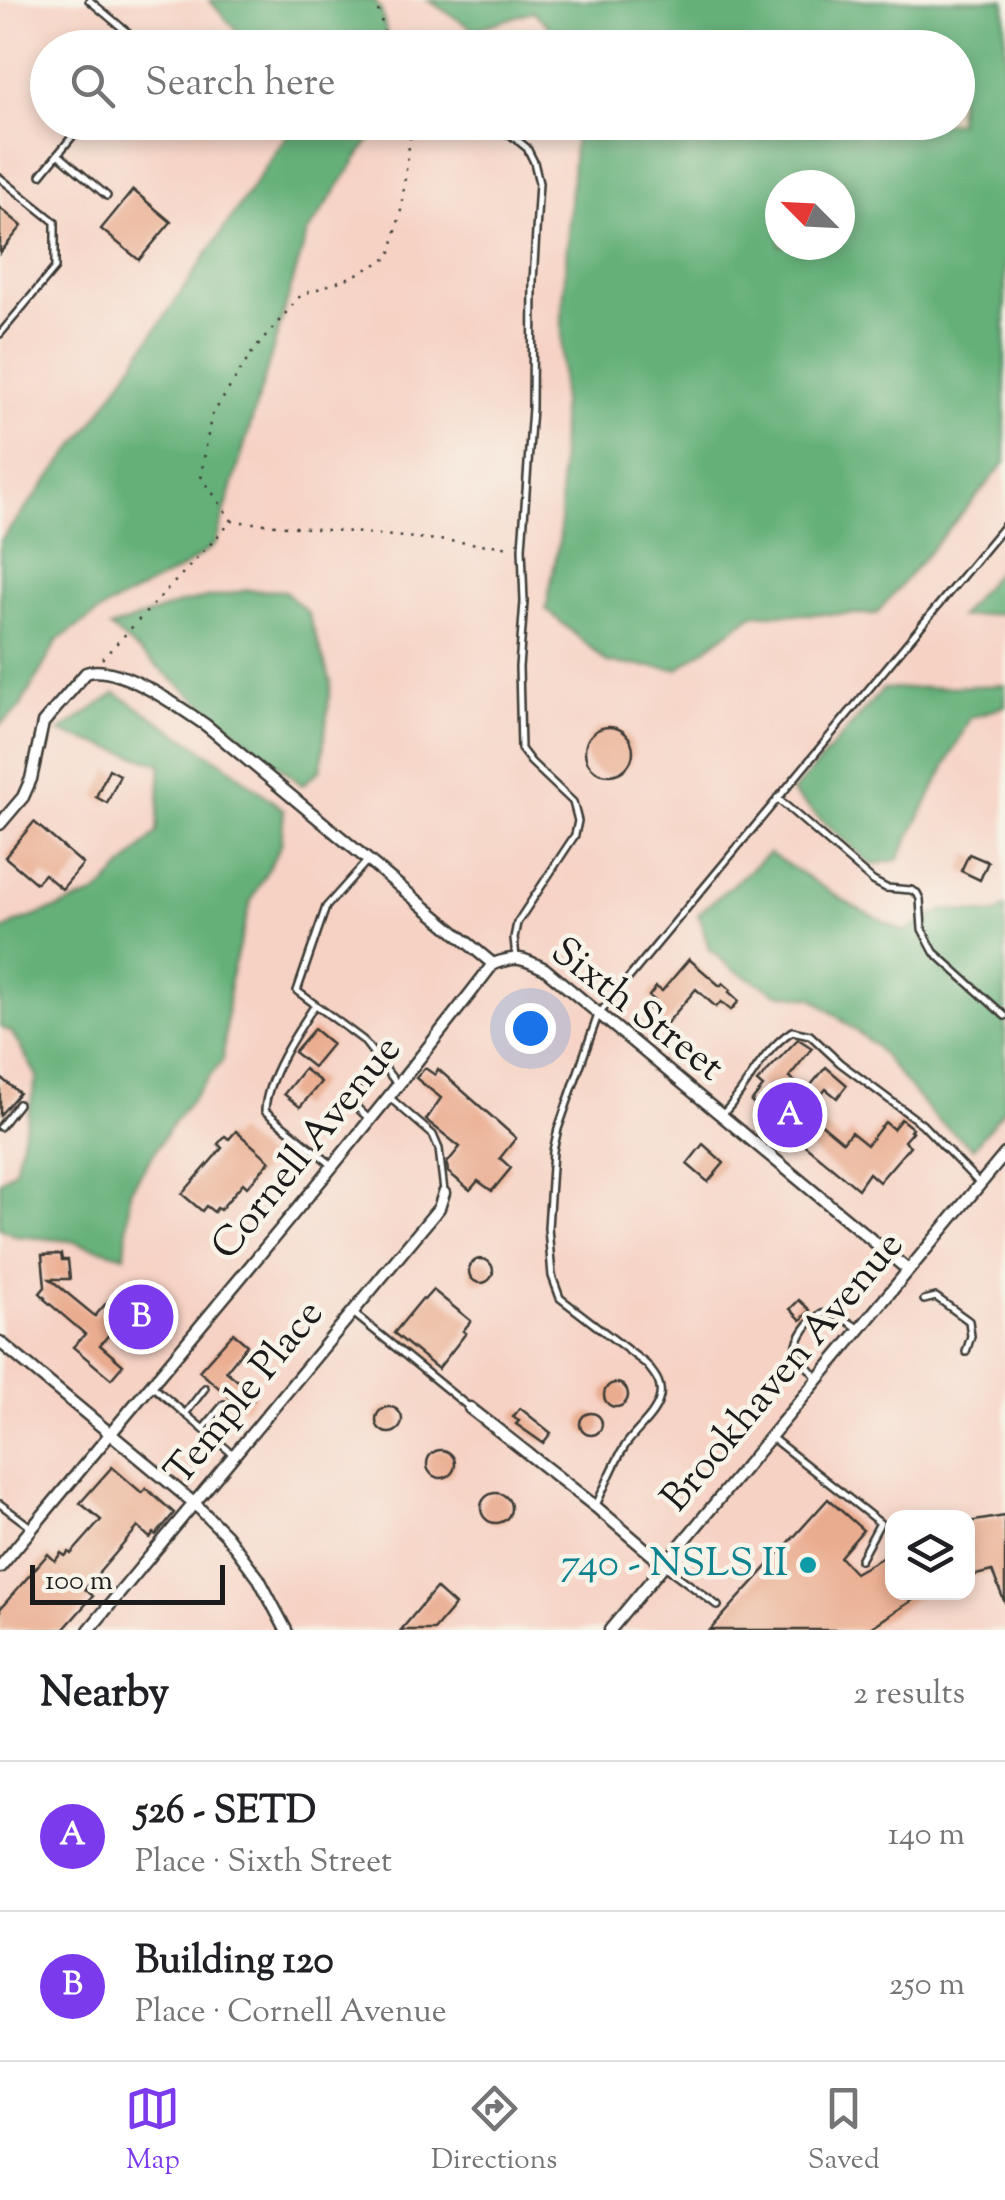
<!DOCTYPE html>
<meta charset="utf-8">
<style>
body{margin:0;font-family:"Sorts Mill Goudy",serif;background:#f2f2f2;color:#202124}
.controls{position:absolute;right:30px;bottom:30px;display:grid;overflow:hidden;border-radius:20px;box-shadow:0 5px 15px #0003}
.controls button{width:90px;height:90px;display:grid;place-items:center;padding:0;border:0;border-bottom:2px solid #e0e0e0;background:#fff;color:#202124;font:50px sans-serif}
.compass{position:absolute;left:765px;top:170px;width:90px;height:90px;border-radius:50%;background:#fff;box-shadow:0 5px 15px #0003;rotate:294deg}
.scale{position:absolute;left:30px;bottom:25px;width:195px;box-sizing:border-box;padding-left:10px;border:5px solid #1c1c1c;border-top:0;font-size:28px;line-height:35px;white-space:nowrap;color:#1c1c1c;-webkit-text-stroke:8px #f7f3e8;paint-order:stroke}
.you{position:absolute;left:530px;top:1028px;width:35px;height:35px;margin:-25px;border:8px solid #fff;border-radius:50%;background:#1a73e8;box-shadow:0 0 0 15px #1a73e833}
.badge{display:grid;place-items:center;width:65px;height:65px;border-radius:50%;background:#7c3aed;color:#fff;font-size:32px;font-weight:700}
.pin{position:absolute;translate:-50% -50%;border:5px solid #fff;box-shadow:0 2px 10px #0006}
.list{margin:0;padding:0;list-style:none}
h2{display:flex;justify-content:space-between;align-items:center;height:130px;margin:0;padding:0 40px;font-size:42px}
h2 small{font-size:32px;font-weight:400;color:#757577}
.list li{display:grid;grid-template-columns:65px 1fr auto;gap:30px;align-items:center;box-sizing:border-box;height:150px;padding:0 40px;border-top:2px solid #e0e0e0}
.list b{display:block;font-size:38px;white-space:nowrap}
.list p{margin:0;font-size:32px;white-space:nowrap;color:#757577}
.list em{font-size:32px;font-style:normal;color:#757577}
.icon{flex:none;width:55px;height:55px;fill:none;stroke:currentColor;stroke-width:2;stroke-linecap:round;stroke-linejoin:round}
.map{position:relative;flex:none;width:1005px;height:1630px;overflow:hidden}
.search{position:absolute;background:#fff;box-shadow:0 5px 15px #0003;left:30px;right:30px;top:30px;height:110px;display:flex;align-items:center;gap:25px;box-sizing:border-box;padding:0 35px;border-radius:55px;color:#757577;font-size:38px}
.sheet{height:430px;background:#fff}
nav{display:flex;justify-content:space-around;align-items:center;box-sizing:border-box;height:140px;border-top:2px solid #e0e0e0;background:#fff;font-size:28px;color:#757577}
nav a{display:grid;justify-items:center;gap:5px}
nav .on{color:#7c3aed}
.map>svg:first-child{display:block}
</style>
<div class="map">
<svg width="1005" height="1630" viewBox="0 0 1005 1630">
<rect width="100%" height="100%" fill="#f7f3e8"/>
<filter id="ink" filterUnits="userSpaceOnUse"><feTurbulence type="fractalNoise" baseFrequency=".01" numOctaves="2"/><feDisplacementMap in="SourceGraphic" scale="20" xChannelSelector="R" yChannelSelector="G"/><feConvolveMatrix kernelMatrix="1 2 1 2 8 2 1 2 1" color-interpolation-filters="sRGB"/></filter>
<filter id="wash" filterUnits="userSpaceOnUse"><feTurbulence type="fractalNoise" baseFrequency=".0048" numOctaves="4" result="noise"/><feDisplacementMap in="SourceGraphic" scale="40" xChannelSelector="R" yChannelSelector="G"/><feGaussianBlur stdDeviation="2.25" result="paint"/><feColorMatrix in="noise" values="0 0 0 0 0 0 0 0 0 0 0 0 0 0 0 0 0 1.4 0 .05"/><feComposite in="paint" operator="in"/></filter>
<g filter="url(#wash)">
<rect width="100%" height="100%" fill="#f4e2c9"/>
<path fill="#f6d2c4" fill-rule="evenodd" d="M0 0H1005V1630H0ZM48 48H958V122H48ZM780 185H840V245H780ZM892 1518H968V1592H892Z"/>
<g fill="#65b079" stroke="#40664a" stroke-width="2.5" fill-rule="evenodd">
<path d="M209 0H374L381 10 390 47H252Z"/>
<path d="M428 0H1005V463L876 614H753L678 669 608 663 546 609 560 536 562 318 574 146 578 123 958 122V48L570 47 533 11 474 30ZM780 185H840V245H780Z"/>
<path d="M296 122 375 123 371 138 307 234 215 545 181 569 104 609 58 640 19 709 0 725V541L93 423Z"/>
<path d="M1005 562V613L959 617Z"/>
<path d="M248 590 285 591 308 613 331 682 321 769 302 785 110 628 182 603Z"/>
<path d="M1005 685V706L970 718 898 860 871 865 792 793 883 689Z"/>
<path d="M116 693 223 763 284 810 281 845 251 901 230 980 223 1060 172 1124 130 1191 125 1256 71 1241 16 1236 0 1228V1181L15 1169 37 1076 12 1033 0 1027V932L16 923 97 894 157 832 161 764 59 732Z"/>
<path d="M769 853 853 906 905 932 944 910 996 914 1005 907V1108L973 1148 935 1118 874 1045 813 998 777 993 731 968 709 948 698 914Z"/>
</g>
<g id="blocks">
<g fill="#eaac8f">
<path d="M133 190 171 222 139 260 101 229Z"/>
<path d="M0 208 22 226 0 253Z"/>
<circle cx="609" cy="751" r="24"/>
<path d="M109 769 120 775 107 803 96 797Z"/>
<path d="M34 822 83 864 62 889 44 874 36 883 5 857Z"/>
<path d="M969 854 988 862 980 880 961 871Z"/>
<path d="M689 959 720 986 723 983 731 990 729 992 739 1001 731 1010 721 1002 716 1007 696 989 661 1030 643 1015 655 1001 649 996 656 987 662 991Z"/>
<path d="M314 1029 332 1044 313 1067 294 1052Z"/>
<path d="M798 1039 812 1048 789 1077 806 1091 826 1067 847 1085 837 1098 826 1089 807 1112 843 1142 851 1132 867 1145 885 1122 893 1129 901 1119 912 1128 910 1131 912 1132 904 1141 910 1146 879 1182 869 1173 858 1189 789 1132 785 1137 776 1130 780 1125 751 1102 763 1087 757 1082Z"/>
<path d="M425 1068 435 1075 438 1069 516 1138 500 1158 511 1168 492 1191 478 1181 470 1190 448 1172 447 1163 460 1147 426 1120 441 1098 416 1078Z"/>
<path d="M304 1069 321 1082 300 1107 284 1094Z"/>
<path d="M0 1077 19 1093 0 1115Z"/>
<path d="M236 1131 270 1161 247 1187 243 1183 220 1210 217 1208 214 1212 206 1206 202 1211 182 1194 222 1148 218 1144 225 1136 229 1139Z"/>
<path d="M703 1144 724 1163 708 1182 687 1164Z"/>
<path d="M61 1254 62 1260H68L70 1279H50L95 1316 121 1286 163 1322 147 1336 124 1317 100 1345 123 1365 111 1379 73 1347 85 1334 44 1299 45 1298 40 1293 45 1287 42 1255Z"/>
<circle cx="481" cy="1271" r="12"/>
<path d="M433 1290 471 1321 463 1331 466 1333 438 1369 394 1333 422 1299 424 1300Z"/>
<path d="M799 1300 810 1310 801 1320 790 1309Z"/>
<path d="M233 1333 247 1345 226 1371 256 1396 245 1410 199 1371Z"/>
<circle cx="616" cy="1395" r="12"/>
<circle cx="389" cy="1420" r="13"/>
<path d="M520 1408 551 1433 543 1443 516 1424 519 1421 513 1417Z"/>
<circle cx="591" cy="1424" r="11"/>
<circle cx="441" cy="1464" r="14"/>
<path d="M112 1467 142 1493 146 1488 174 1513 156 1535 154 1533 150 1538 138 1527 85 1589 93 1596 63 1630H0V1609L48 1554 55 1561 61 1553 65 1556 69 1552 71 1554 101 1520 80 1503Z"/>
<circle cx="496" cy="1508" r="15"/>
<path d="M828 1499 863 1530 840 1557 855 1573 892 1552V1592H925L867 1630H710Z"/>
<path d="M1005 1516V1603L992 1571 968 1577V1522Z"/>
<path d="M436 1588 455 1605 434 1630H401Z"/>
</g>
</g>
</g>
<g filter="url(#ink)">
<use href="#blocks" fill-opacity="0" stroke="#3c3a36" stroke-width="2.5"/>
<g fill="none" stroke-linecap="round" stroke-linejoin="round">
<defs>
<g id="service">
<path d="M89 0 127 32 132 48"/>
<path d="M492 125 511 135 527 148 534 162 539 183 533 281 532 408 522 548 524 602 519 667 521 749 531 762 573 802 578 821 575 835 517 923 514 938 516 958"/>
<path d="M58 154 107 196"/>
<path d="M41 175 84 122"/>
<path d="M0 178 55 222V268L0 334"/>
<path d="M777 798 873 881 886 888 911 890 917 893 920 899 922 929 934 952 1005 1016"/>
<path d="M367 861 326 907 297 991 363 1040 397 1084"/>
<path d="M315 1005C297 1032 266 1078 265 1111L332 1165"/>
<path d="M390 1098 433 1135 439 1149 444 1191"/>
<path d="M721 1116C749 1088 758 1054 792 1031L810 1035 840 1063 922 1124 980 1184"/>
<path d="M369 1119 347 1098 379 1060"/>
<path d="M0 1127 18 1104"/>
<path d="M924 1300 936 1297 969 1321 971 1336 966 1352"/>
<path d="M352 1312 470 1408"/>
<path d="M818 1379 800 1358 796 1347C800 1334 813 1312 829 1313 839 1314 850 1323 858 1328"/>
<path d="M152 1386 234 1455"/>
<path d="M185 1414 205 1388"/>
<path d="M203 1429 224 1404"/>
<path d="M772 1438 880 1523 860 1560"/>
<path d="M0 1504 32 1528"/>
<path d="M596 1505C606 1485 613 1465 625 1446 635 1431 654 1417 659 1400 664 1385 655 1375 646 1364L560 1298 552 1276 548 1228 553 1151 558 1129 598 1015 1005 525"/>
<path d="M666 1567 718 1606"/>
</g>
<g id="minor">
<path d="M0 824 23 797 31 779 43 723 86 673C117 662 181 708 207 726L493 964"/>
<path d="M0 1342 195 1504 226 1535 259 1579 286 1630"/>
<path d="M470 1408 596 1507 664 1565"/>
<path d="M0 1567C165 1366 335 1170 493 964 517 955 523 958 545 969L908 1270"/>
<path d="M89 1630 439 1208 444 1193"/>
<path d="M610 1630 1005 1154"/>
</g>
</defs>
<use href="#service" stroke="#3c3a36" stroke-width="10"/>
<use href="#minor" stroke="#3c3a36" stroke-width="15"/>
<g stroke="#3c3a36" stroke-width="2.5" stroke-dasharray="2.5 8" stroke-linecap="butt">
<path d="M375 0 384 30 394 48"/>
<path d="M232 521 201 476 211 417 251 354 301 295 351 277 390 257 401 210 412 122"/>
<path d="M102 659 232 521 513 547"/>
</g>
<use href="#service" stroke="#fff" stroke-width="5"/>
<use href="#minor" stroke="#fff" stroke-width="10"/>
</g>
</g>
<circle fill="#0f9aa8" stroke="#f7f3e8" stroke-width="4" cx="808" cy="1565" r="10"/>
<g text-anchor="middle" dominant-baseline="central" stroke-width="9" stroke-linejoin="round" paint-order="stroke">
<g font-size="40" fill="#1c1c1c" stroke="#f7f3e8">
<text transform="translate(636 1011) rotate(38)">Sixth Street</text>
<text transform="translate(308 1149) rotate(-51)">Cornell Avenue</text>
<text transform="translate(784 1373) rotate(-50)">Brookhaven Avenue</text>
<text transform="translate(246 1394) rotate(-51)">Temple Place</text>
</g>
<g font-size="40" fill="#0d838f" stroke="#f7f3e8" text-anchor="end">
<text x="788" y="1565">740 - NSLS II</text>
</g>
</g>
</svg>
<div class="controls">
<button><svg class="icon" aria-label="layers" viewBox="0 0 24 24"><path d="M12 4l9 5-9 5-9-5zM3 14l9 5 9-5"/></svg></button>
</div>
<svg class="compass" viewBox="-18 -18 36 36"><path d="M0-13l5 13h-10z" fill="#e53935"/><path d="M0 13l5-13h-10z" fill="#757577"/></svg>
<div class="scale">100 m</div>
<div class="you"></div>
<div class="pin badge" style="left:790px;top:1115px">A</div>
<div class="pin badge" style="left:141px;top:1317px">B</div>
<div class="search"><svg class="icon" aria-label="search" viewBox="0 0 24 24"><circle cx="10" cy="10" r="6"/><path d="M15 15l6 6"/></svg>Search here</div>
</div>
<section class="sheet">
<h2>Nearby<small>2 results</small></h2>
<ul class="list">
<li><span class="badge">A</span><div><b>526 - SETD</b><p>Place · Sixth Street</p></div><em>140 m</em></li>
<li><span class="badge">B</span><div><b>Building 120</b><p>Place · Cornell Avenue</p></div><em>250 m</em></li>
</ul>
</section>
<nav>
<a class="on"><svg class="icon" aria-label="map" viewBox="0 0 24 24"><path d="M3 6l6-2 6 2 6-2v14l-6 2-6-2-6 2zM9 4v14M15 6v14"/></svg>Map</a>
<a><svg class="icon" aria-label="directions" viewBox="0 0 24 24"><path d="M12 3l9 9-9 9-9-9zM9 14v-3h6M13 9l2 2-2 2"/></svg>Directions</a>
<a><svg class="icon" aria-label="saved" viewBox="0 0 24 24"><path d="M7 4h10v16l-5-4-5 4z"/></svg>Saved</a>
</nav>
